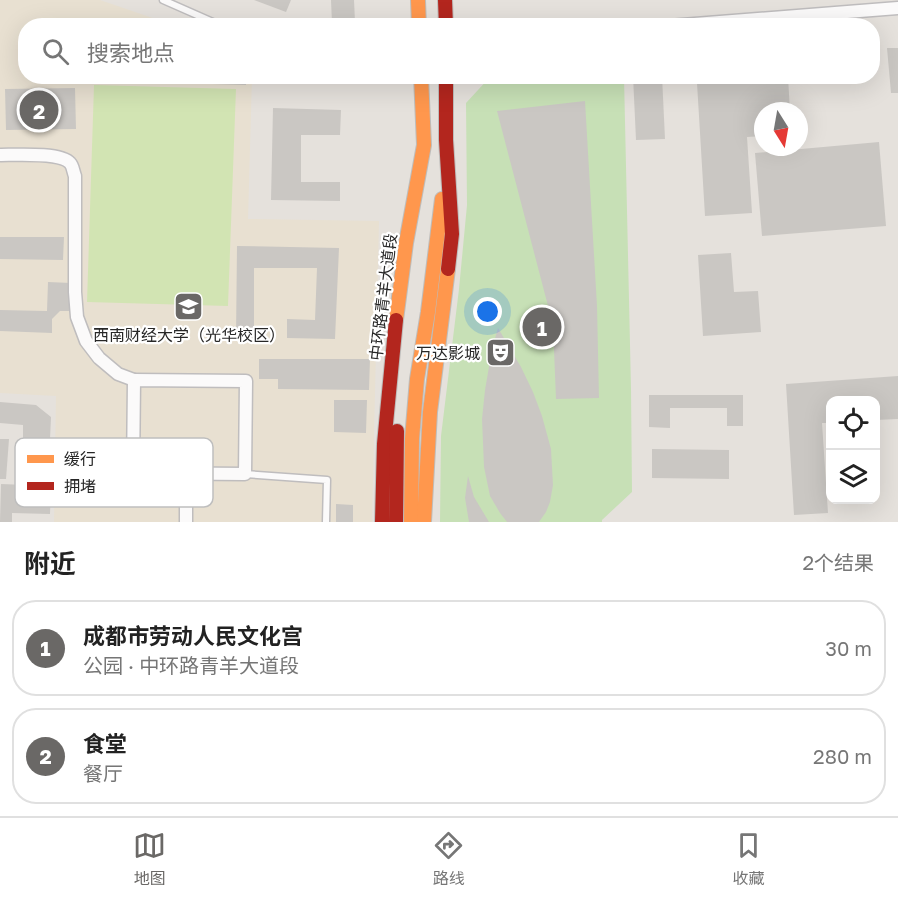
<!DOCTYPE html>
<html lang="zh">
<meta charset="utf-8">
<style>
body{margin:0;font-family:"Golos Text","Noto Sans SC",sans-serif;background:#f2f2f2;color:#222}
.controls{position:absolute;right:18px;bottom:18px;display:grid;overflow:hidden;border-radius:12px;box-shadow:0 6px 24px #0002}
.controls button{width:54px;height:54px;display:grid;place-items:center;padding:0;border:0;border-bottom:2px solid #e0e0e0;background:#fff;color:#222;font:30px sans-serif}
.compass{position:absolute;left:754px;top:102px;width:54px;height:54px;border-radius:50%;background:#fff;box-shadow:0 6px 24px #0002;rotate:169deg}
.you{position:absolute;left:488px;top:312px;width:21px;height:21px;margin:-15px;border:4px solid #fff;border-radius:50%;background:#1a73e8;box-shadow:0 0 0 9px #1a73e833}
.badge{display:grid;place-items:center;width:39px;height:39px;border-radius:50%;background:#6a6866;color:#fff;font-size:20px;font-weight:700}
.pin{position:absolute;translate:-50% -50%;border:3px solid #fff;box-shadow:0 2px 6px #0006}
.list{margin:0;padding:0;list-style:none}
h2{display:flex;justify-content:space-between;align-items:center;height:78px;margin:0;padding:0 24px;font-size:26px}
h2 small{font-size:20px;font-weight:400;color:#767676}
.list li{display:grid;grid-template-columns:39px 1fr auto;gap:18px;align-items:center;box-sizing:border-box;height:96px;margin:0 12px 12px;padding:0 12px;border:2px solid #e0e0e0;border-radius:24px}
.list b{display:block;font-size:22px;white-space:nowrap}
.list p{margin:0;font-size:20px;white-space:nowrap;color:#767676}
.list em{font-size:20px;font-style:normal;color:#767676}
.icon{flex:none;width:33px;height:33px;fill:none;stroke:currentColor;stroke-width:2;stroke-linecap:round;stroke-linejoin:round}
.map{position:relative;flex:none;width:898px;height:522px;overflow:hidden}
.search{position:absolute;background:#fff;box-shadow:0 6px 24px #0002;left:18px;right:18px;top:18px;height:66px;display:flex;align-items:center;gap:15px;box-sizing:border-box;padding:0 21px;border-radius:24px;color:#767676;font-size:22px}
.sheet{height:294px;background:#fff}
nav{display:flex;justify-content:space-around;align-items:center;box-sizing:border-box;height:84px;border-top:2px solid #e0e0e0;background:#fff;font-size:16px;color:#767676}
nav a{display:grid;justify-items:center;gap:3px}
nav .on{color:#6a6866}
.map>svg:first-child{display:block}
</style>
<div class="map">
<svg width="898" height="522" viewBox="0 0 898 522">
<rect width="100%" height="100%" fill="#e5e1dc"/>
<path fill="#e8e0d1" d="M0 0H100L173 25 26 26V76L252 77 248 219 379 221 372 522H54L56 396 0 393Z"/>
<path fill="#c7e0b6" d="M490 77H624L631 389 632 492 602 520V522H440L441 436 459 289 467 205 466 103Z"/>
<path fill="#d2e4b3" d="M94 85 236 89 228 306 87 302Z"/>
<g fill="#cac7c3">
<path d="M254 0H291L286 12Z"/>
<path d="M331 0H354L355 22 332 23Z"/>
<path d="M887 48H898V93H891Z"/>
<path d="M145 76H246V85L145 82Z"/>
<path d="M633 76H662L665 139 636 140Z"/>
<path d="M788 77 790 111H763V136L747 137 752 213 705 216 697 83Z"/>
<path d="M75 88 76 129 6 130 5 89Z"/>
<path d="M585 101 597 306 599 398 556 399 553 325 497 111Z"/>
<path d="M273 108 341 110 340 135H301V182H340V201L271 200Z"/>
<path d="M879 142 886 226 762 236 755 153Z"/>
<path d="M0 237H64L63 260 0 259Z"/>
<path d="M237 246 339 248 335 339 287 338V319L315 320 317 268H254V338H236Z"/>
<path d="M731 253 734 292 758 291 761 332 703 336 698 255Z"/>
<path d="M48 282 71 283 70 311H60L52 319V333L0 331V310L47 311Z"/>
<path d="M498 328 521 367 533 392 542 416 551 449 553 485 550 502 546 512 539 522H507L500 513 490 496 484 467 482 419 485 390 492 349Z"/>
<path d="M259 359H370L369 390 278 389V379H259Z"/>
<path d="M898 376V419L876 420V400H830V423H822L828 513 794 515 786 384Z"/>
<path d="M649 395H743V426H727V408H670V428L649 427Z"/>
<path d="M334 400H367L366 433 334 432Z"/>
<path d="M0 402 36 405 51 417 50 439 23 438V425L0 423Z"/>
<path d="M0 439H9L6 479H0Z"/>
<path d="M652 449 729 450V479L652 478Z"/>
<path d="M468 476 474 497 489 522H469L465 498Z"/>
<path d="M1 484 51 486 50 514 12 513V522H0Z"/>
<path d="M336 504 353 505V522H336Z"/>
</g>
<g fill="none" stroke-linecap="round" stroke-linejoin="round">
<defs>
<g id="lane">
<path d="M163 0 222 26"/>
<path d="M245 474 327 480 326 522"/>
</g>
<g id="street">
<path d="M669 26 898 8"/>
<path d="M0 155C15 155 61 152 70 163 73 166 73 171 75 176V292L77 317 86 341 99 358 118 374 134 380"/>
<path d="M134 380 246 381 245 474 133 473Z"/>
<path d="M186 522V473"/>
</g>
<g id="slow">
<path d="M418 0 419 26"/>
<path d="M396 320 406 243 424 145 421 76"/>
<path d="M411 522 412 439 417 379 428 312 442 199"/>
<path d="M424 522 430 412 448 269"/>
</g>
<g id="jam">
<path d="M445 0 446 26"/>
<path d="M446 76V140L452 234 448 269"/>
<path d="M382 522 384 444 396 320"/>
<path d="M396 522 397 431"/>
</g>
</defs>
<use href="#lane" stroke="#bfbdbe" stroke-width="9"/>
<use href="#street" stroke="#bfbdbe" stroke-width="15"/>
<use href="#slow" stroke="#bebdbb" stroke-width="16"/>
<use href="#jam" stroke="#bebdbb" stroke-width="16"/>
<use href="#lane" stroke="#fbfafa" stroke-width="6"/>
<use href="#street" stroke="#fbfafa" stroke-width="12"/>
<use href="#slow" stroke="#ff974d" stroke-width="14"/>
<use href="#jam" stroke="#b3261e" stroke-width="14"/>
</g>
<defs>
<symbol id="university-square" viewBox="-11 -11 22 22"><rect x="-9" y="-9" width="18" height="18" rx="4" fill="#6a6866" stroke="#fff"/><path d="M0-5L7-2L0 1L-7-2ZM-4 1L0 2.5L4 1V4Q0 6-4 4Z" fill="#fff"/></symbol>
<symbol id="theatre-square" viewBox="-11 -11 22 22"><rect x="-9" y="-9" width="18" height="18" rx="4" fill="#6a6866" stroke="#fff"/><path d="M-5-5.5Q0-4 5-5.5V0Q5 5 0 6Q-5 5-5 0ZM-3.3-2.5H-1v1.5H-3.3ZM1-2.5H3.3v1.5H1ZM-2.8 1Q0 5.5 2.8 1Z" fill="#fff"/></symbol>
</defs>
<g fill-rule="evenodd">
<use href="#university-square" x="172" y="290" width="33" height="33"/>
<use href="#theatre-square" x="484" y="336" width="33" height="33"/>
</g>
<g text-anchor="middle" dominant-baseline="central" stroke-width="4.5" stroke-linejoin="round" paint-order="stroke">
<g font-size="16" fill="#272727" stroke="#fff">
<text transform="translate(383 297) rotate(-83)">中环路青羊大道段</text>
</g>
<g font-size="16" fill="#272727" stroke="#fff">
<text x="189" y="335">西南财经大学（光华校区）</text>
<text x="480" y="353" text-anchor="end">万达影城</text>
</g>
</g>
<rect x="15" y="438" width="198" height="69" rx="9" fill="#fff" stroke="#bebebe" stroke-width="1.5"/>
<rect x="27" y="455" width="27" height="8" fill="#ff974d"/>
<rect x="27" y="482" width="27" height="8" fill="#b3261e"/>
<g font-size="16" fill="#272727">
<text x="64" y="465">缓行</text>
<text x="64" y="492">拥堵</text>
</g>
</svg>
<div class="controls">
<button><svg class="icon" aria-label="locate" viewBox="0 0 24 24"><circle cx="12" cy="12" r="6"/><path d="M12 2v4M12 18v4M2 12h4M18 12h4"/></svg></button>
<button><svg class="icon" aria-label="layers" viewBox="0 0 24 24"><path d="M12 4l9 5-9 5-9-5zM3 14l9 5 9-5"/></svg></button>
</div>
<svg class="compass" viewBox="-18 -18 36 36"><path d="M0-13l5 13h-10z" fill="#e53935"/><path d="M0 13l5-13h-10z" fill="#767676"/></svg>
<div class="you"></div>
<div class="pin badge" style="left:542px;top:327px">1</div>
<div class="pin badge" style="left:39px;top:110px">2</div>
<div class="search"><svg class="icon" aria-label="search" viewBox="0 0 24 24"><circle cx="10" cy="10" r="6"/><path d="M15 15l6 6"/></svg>搜索地点</div>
</div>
<section class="sheet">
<h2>附近<small>2个结果</small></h2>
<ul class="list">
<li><span class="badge">1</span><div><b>成都市劳动人民文化宫</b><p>公园 · 中环路青羊大道段</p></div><em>30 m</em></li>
<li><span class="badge">2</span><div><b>食堂</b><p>餐厅</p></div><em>280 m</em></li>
</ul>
</section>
<nav>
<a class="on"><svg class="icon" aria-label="map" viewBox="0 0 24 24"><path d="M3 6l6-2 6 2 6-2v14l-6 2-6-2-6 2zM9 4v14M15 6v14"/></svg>地图</a>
<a><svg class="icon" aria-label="directions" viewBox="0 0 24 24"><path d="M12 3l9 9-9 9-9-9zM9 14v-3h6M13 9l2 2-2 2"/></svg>路线</a>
<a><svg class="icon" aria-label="saved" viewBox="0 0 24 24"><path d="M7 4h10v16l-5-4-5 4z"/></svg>收藏</a>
</nav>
